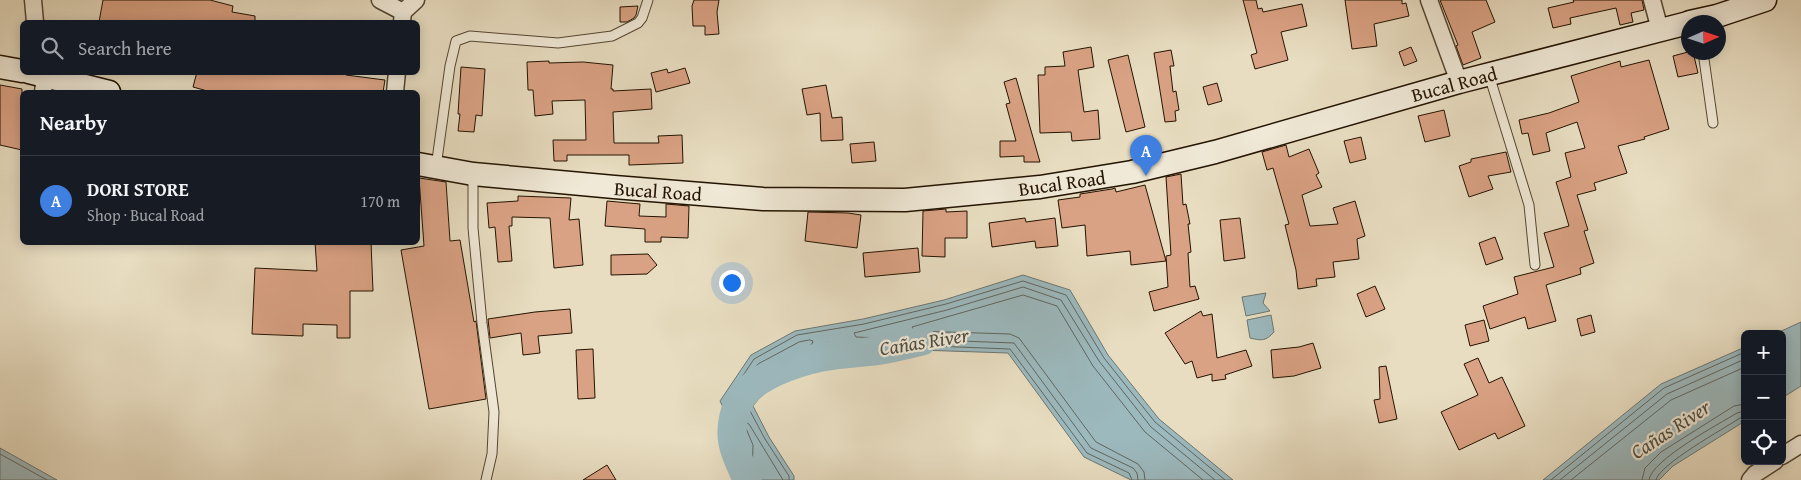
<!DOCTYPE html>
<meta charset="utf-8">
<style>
body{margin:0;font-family:"Gentium Book Plus",serif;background:#20242c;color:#f1f3f6}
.controls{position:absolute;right:15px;bottom:15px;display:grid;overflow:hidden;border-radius:8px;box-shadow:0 2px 12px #0003}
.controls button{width:45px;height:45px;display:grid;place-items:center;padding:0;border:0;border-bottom:1px solid #363941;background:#171b24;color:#f1f3f6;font:25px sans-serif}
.compass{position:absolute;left:1681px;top:15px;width:45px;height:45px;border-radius:50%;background:#171b24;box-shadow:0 2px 12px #0003;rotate:87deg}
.you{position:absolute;left:731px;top:282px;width:18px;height:18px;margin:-12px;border:4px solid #fff;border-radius:50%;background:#1a73e8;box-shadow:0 0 0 8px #1a73e833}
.badge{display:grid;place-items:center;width:32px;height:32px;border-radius:50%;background:#c59692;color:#fff;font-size:16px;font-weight:700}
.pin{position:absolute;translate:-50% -41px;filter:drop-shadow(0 1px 2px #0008)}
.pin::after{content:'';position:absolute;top:26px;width:18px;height:15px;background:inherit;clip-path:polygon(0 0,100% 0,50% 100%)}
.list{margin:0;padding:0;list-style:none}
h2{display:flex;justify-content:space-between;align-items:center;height:65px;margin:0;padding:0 20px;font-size:21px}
h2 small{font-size:16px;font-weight:400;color:#9ea1a6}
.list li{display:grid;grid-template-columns:32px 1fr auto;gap:15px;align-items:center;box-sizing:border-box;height:90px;padding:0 20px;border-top:1px solid #363941}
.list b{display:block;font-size:19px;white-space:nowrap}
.list p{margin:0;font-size:16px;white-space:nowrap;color:#9ea1a6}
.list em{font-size:16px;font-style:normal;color:#9ea1a6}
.icon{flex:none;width:28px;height:28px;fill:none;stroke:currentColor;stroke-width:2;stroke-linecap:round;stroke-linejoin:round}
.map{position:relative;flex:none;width:1801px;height:480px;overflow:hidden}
.search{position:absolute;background:#171b24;box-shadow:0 2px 12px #0003;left:20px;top:20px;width:400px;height:55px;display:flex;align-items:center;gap:12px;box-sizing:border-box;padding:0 18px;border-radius:8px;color:#9ea1a6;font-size:19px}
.panel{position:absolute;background:#171b24;box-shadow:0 2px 12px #0003;left:20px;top:90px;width:400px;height:155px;border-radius:8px}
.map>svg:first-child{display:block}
</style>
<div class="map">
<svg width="1801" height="480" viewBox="0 0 1801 480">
<rect width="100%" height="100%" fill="#e8ddc1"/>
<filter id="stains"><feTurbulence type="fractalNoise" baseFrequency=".004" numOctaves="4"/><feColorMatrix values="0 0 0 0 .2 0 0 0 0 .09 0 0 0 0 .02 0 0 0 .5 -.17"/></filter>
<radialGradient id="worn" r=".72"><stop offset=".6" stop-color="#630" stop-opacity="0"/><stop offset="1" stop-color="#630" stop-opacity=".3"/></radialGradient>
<g fill="#9cb9be" stroke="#6c7772">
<path d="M1023 275 1070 290 1108 355 1159 419 1233 480H1131L1084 457 1008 353 828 347 769 386 753 406 769 437 794 476V480H741L742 446 720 401 751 355 795 331 863 319 944 300Z"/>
<path d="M1266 293 1263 303 1270 311 1246 316 1242 297Z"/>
<path d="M1271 315 1274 332C1266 341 1262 341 1250 338L1247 320Z"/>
<path d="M1801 322V386L1782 398V334H1775Z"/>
<path d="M1745 347V421L1673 466 1659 480H1543L1661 384Z"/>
<path d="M0 448 57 480H0Z"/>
</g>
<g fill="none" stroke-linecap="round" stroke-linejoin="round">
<g stroke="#606660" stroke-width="1">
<path d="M810 340 813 341 812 344C790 358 742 382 742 411H738L733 401 758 364 799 342Z"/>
<path d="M0 454 47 480"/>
<path d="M746 480 747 445 726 401 754 359 797 335 864 324 946 304 1023 281 1066 295 1104 358 1155 422 1225 480"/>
<path d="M752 480 753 445 745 426 747 423 749 424 783 480"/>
<path d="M789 480V476L765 439 749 409 748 405 766 382 827 342 1010 349 1087 453 1129 473 1132 480"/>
<path d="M1138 480 1137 473 1133 468 1091 448 1014 343 856 337 854 333 947 310 1023 287 1061 300 1099 361 1151 427 1215 480"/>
<path d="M1145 480 1144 472 1138 464 1096 442 1019 338 1010 334 914 331 912 327 1023 295 1057 306 1093 366 1145 432 1203 480"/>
<path d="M1551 480 1664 388 1745 352"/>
<path d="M1560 480 1667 394 1745 359"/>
<path d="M1571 480 1671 400 1745 367"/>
<path d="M1642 480 1645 468 1661 452 1734 406 1745 404"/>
<path d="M1649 480C1651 460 1719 424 1737 413L1745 411"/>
<path d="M1656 480C1658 465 1725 428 1740 418L1745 417"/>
</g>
<path stroke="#9cb9be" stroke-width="29" d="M747 480C741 464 732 450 732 433 732 420 736 403 745 393 763 372 808 358 835 355 848 353 861 353 874 351 890 349 906 345 922 341"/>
</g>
<g fill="#daa284" stroke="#231301">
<path d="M103 0H210L233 6 232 12 255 16V22H99Z"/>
<path d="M694 0H719L717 12 719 34 705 35V26H693L692 6Z"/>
<path d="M1243 0H1256L1258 9 1262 8 1263 12 1302 4 1307 26 1281 32 1288 60 1255 69 1251 55 1257 53Z"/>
<path d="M1345 0H1402V4L1406 3 1409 16 1374 24 1377 46 1352 49Z"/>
<path d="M1440 0H1486L1495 22 1472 32 1481 58 1463 65 1456 46 1458 45Z"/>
<path d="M1573 0H1642L1644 10 1631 13 1633 22 1620 25 1616 8 1570 18 1571 24 1553 28 1548 8 1574 2Z"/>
<path d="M638 6 636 15 634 18 627 22H620V7Z"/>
<path d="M1091 47 1094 67 1078 70 1084 112 1098 110 1100 139 1072 141 1071 132 1040 133 1038 75H1045V67L1065 66 1063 52Z"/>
<path d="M1411 47 1417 61 1404 66 1399 52Z"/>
<path d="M1171 50 1174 66H1170L1173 92 1176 91 1179 110 1175 111 1176 121 1165 122 1154 53Z"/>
<path d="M1688 52H1693L1698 73 1678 77 1673 56Z"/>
<path d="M1128 55 1145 127 1126 132 1108 60Z"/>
<path d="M1649 60 1669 129 1644 137 1645 139 1618 146 1627 173 1594 183 1596 190 1577 195 1588 230 1584 231 1594 263 1580 268 1581 274 1546 285 1556 321 1528 329 1525 317 1490 329 1483 306 1518 294 1514 277 1554 267 1544 233 1569 226 1556 182 1571 177 1565 153 1585 148 1577 122 1546 133 1550 151 1533 155 1528 133 1522 134 1519 120 1549 113 1579 102 1571 76 1620 61 1621 67Z"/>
<path d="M549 61V63L583 62 613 65 611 89H613V91L651 89 652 109 613 112 614 143H659L658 136 682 135 683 163 629 165V155H567V161H554L553 140H586L585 100 552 101 553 114 535 116 533 90H528L527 62Z"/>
<path d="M461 67 485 69 482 116 476 115 474 132 458 131 460 114H458Z"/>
<path d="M685 68 690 83 656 92 651 73 667 69 668 73Z"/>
<path d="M197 72H346V75L385 80 383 92H211L193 87Z"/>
<path d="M1016 78 1040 162H1024V156L1000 157V141H1016L1006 104 1010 103 1004 82Z"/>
<path d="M1217 83 1222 101 1208 105 1203 87Z"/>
<path d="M0 85 22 89V117L21 129H22V150L0 145Z"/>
<path d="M826 85 832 118 842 117 843 140 821 141 820 113 807 115 802 89Z"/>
<path d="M1444 110 1450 136 1425 142 1418 116Z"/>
<path d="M1361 137 1366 159 1350 163 1344 141Z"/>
<path d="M874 142 876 161 852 163 850 144Z"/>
<path d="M1286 145 1289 157 1309 149 1319 173 1316 175 1322 187 1302 195 1310 226 1338 224 1333 208 1355 201 1365 236 1357 239 1359 259 1333 262 1335 277 1316 279 1317 286 1298 289 1296 270 1285 225 1289 224 1273 168 1267 170 1262 152Z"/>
<path d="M1506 152 1511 172 1488 176 1493 189 1469 197 1459 166 1471 162V159Z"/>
<path d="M1181 174 1183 205 1186 204 1190 224H1188L1191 252 1188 253 1190 287 1195 286 1199 299 1154 311 1149 292 1168 287 1166 256 1171 255 1166 177Z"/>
<path d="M419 178 446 182 450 241 460 240 474 322 476 321 486 399 429 409 401 250 424 246Z"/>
<path d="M1145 185 1166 261 1131 265 1130 251 1087 256 1085 225 1062 228 1058 200 1080 197V194L1112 189 1115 188 1116 192Z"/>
<path d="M518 196 571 198 569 220 579 219 583 265 554 268 550 218 512 217V226H509L512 261 498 262 495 227 489 228 487 203 518 201Z"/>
<path d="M607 201 640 204 639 216 666 217V204L689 206 688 238 661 237V242H645V229L605 226Z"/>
<path d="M946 209V212L967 211V238H945V257L922 256 923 211Z"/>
<path d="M808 212 848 213 861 215 857 248 805 241Z"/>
<path d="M1025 218 1026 222 1055 218 1058 246 1036 248 1035 241 992 247 989 223Z"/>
<path d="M1240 218 1245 258 1224 261 1220 220Z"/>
<path d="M1495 237 1503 259 1486 265 1479 243Z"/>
<path d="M315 242H371L373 291H350V338H337V325L303 324V336L252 334 255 268 317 271Z"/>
<path d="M918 248 920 272 865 277 863 253Z"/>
<path d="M648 254 657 265 647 274 611 275V255Z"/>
<path d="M1375 286 1385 309 1366 317 1357 294Z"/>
<path d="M570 309 572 333 538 336 540 353 523 355 521 333 490 338 488 319 535 312Z"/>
<path d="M1201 311 1203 316 1212 314 1217 358 1246 350 1252 366 1225 375 1226 379 1212 381V374L1197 378 1192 361 1185 364 1165 333Z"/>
<path d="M1591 315 1595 332 1581 336 1577 319Z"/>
<path d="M1484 320 1489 341 1470 346 1465 325Z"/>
<path d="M1313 343 1321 368 1294 376 1273 378 1271 350 1299 347Z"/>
<path d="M593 349 595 398 578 399 576 350Z"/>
<path d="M1478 358 1489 383 1502 377 1525 426 1498 439 1495 433 1459 450 1441 412 1478 395 1464 364Z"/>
<path d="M1386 366 1397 419 1379 423 1374 400 1380 399 1379 367Z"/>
<path d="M607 465 616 480H583Z"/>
</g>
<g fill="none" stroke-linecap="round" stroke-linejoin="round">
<defs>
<g id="lane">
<path d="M1703 52 1713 123"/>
<path d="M1489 75 1529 205 1535 265"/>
<path d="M436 167 450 66 456 41 470 36 558 43 612 36 638 23 642 18 648 0"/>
<path d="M473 174V228L482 323 494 412 492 454 486 480"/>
</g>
<g id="street">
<path d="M33 0 35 22"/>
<path d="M380 0 403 12"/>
<path d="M1429 0 1459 82"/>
<path d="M1652 0 1660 30"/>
<path d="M402 22 403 12 416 0"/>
<path d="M43 92 45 77"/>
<path d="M395 92 397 72"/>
<path d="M1782 456 1801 444"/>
<path d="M1750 480 1755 474 1775 461"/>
</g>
<g id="secondary">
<path d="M1690 22 1717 16 1765 0"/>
<path d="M0 67 22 71"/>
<path d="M29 72 109 92"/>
<path d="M418 164 473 174 614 187 763 199 905 200 1040 187 1132 172 1215 152 1459 82 1688 23"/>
</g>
</defs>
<use href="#lane" stroke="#544631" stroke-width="11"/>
<use href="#street" stroke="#544631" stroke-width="19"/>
<use href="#secondary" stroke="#231301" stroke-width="25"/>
<use href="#lane" stroke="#f0e9d7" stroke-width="9"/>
<use href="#street" stroke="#f0e9d7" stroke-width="16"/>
<use href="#secondary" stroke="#f0e9d7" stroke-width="22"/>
</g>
<g text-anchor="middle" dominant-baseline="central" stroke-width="4.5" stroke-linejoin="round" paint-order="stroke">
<g font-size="19" fill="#231301" stroke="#f0e9d7">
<text transform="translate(1454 84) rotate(-15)">Bucal Road</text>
<text transform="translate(1062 183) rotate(-8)">Bucal Road</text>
<text transform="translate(658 191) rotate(4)">Bucal Road</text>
</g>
<g font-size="20" font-style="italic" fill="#4d4d43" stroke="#f0e9d7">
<text transform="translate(924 341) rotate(-9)">Cañas River</text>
<text transform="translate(1670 429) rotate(-33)">Cañas River</text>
</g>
</g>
<rect width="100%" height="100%" filter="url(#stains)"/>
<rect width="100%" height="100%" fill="url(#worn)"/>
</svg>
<div class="controls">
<button>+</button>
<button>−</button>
<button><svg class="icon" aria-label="locate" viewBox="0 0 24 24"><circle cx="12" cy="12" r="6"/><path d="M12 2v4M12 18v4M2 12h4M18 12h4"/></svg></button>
</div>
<svg class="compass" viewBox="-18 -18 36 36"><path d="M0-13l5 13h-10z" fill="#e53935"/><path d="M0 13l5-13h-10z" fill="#9ea1a6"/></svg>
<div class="you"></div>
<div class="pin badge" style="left:1146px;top:176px;background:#3f7fe0">A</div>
<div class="search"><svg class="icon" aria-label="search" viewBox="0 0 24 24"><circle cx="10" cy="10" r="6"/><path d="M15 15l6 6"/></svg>Search here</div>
<section class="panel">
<h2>Nearby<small></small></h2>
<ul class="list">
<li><span class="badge" style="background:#3f7fe0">A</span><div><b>DORI STORE</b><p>Shop · Bucal Road</p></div><em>170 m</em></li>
</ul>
</section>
</div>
